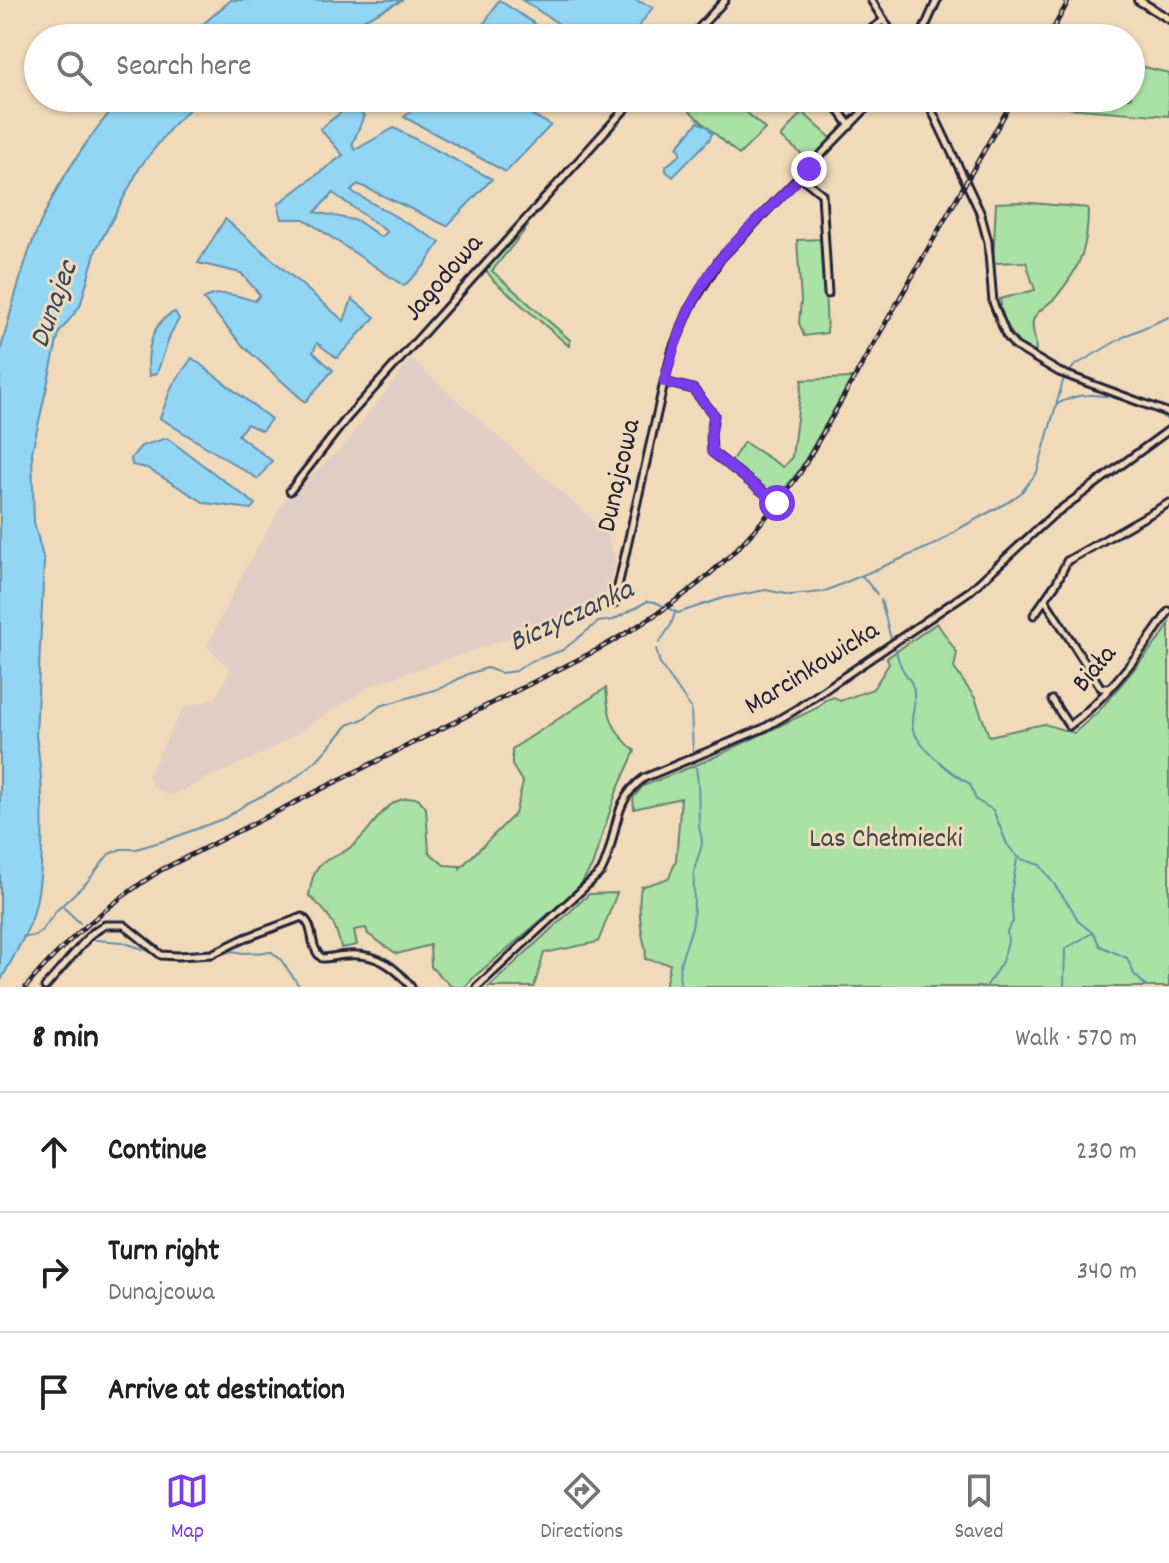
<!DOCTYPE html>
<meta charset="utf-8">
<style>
body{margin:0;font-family:Dekko,sans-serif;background:#f6f6f6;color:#202124}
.stop{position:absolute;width:24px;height:24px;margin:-18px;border:6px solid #7c3aed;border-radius:50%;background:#fff}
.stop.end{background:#7c3aed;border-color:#fff;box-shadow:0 2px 8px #0008}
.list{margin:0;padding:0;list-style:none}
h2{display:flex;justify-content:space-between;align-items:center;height:104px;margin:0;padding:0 32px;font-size:34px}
h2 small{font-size:26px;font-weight:400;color:#757577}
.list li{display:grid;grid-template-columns:52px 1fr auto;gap:24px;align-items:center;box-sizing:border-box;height:120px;padding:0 32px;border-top:2px solid #e0e0e0}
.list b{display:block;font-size:30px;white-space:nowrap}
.list p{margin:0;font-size:26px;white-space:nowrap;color:#757577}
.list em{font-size:26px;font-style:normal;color:#757577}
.icon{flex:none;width:44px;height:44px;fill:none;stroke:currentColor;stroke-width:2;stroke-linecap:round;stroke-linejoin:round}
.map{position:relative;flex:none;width:1169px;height:987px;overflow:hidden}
.search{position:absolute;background:#fff;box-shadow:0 2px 6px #0004;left:24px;right:24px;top:24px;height:88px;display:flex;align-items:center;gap:20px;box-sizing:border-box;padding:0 28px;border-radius:44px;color:#757577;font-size:30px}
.sheet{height:464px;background:#fff}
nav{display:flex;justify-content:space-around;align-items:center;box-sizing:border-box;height:112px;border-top:2px solid #e0e0e0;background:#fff;font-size:22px;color:#757577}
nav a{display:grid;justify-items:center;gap:4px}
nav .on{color:#7c3aed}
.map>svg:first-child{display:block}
</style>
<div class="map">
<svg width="1169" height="987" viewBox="0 0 1169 987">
<rect width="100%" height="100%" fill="#f0dab9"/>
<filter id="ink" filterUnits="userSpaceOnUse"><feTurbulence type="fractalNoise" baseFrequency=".0125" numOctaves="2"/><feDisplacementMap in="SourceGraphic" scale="16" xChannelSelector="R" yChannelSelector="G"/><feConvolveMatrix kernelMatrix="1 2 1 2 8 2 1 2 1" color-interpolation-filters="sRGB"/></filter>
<g filter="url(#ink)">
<path fill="#e0cec6" d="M411 359 607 533 616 562 606 599 578 615 372 685 272 749 170 796 153 787 148 775 183 708 216 698 230 669 207 646 244 571 286 498 342 448Z"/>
<g fill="#aae1a5" stroke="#668270" stroke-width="2">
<path d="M1136 65 1169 73V116L1027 105 1032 98H1131V69Z"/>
<path d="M675 98H731L765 129 739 155Z"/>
<path d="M802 112 831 138 847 123 846 128 810 161 781 137Z"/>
<path d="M1019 202 1088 208C1088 246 1082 265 1057 296 1051 303 1038 310 1034 318 1029 327 1039 343 1035 355 1015 346 1008 327 999 307L1001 305 1000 299 1035 290 1026 262 993 263 996 203Z"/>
<path d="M525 223 528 226 492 271 570 340 569 346 494 281 486 270Z"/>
<path d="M823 239 827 333 804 336 799 323 801 300 797 240Z"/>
<path d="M852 378 798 472 775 500 730 463 744 442 783 467 792 457 802 380Z"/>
<path d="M937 623 957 653 954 668 975 698 989 736 1044 724 1074 733 1098 712 1162 636 1169 624V987H665L670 964 645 959C648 949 643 943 642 933 640 919 638 901 641 887L669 878 676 860 681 798 634 809 633 798 643 786 708 760 817 708 825 700 834 697 840 701 873 689 889 664 887 658Z"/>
<path d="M606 688C608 717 612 731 635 751L616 793 592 866 578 889 474 977 465 987H452L431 967 430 945 397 954 368 934 366 928 354 930 357 945 341 948C336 923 328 912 309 896 315 849 331 866 356 843 376 825 386 794 418 798L426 808 429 852 444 865 460 866V868L515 814 523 783 512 765V749Z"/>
<path d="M617 893 598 942 544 953 534 987H489L589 894Z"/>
</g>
<g fill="#92d6f4" stroke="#658eaa" stroke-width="2" fill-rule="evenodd">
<path d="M231 0H403L327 38H187Z"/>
<path d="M499 0 556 38H475Z"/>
<path d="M522 0H635L653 7 630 38H581Z"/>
<path d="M121 98H201L174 124 140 167 96 250 80 306 59 333 32 452 34 522 44 561 36 736C44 783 47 876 31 921 23 942 10 962 0 982V352C13 305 24 255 46 211 65 170 93 132 121 98Z"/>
<path d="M427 98H500L551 125 506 172 404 117Z"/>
<path d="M353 103 364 116 352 145 355 150 394 128 492 179 447 226 358 184 351 191 440 242 425 265 404 286 304 219H282L278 204 343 155 320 129ZM333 193 386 231 387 232 381 237 358 221 315 212Z"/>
<path d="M698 122 708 127 712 134 709 140 673 177 666 171V166L680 155V150L677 147Z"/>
<path d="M225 219 344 321 352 299 375 317 337 358 317 343 313 352 333 370 305 402 243 346 203 299C220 289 237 296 255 301L260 295 241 273 198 263Z"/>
<path d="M175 312 179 319 171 333 157 373 149 376C146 353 151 321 175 312Z"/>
<path d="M192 358 271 419 262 431 247 424 238 435 272 461 258 479 160 418 172 386Z"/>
<path d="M167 438 255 504 251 509 205 503 147 468 132 465 131 458 141 446Z"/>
</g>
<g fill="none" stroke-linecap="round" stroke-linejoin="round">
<g stroke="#658eaa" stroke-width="2">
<path d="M1057 404C1067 399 1077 395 1088 395 1112 394 1150 407 1169 421"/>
<path d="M862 576 877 594"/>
<path d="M881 600 891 639"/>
<path d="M659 643 671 625 675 613"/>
<path d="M895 648C897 654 898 660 901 666 904 674 911 679 913 687 917 701 912 710 912 723 912 744 954 775 970 784L976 800 993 810 1007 844 1014 853 1021 859 1040 865 1072 909 1078 921 1094 934 1100 946 1127 958 1134 974 1147 987"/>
<path d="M656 649 660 664 691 708 693 752"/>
<path d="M63 907 80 923"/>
<path d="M23 937 35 936 43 929 57 910 87 882 109 854 121 849H136L170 839 225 818 246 804 293 780 318 759 348 725 363 719 380 706 441 688 468 674 487 668 501 673 516 671 529 662 563 650 598 622 613 620 648 601 655 602 678 613 723 598 766 590 790 595 823 592 938 543 962 527 1008 502 1021 493 1037 472 1063 381 1074 366 1127 335 1169 317"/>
<path d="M96 940 122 942 155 953"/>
<path d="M215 955 233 951 243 953 272 952 281 960 300 987"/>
<path d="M164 958H200"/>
<path d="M681 987C674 963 690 943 693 921 695 905 693 888 694 872 695 862 701 853 702 842 702 836 699 830 699 824 698 802 700 783 695 762"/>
<path d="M986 987 1002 962 1008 942 1007 931 1013 922 1011 894 1017 859"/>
<path d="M1064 987 1065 949 1092 933"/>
</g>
<defs>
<g id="minor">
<path d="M871 0 895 38"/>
<path d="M690 38 725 0"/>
<path d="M859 38 884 20"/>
<path d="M920 38 937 0"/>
<path d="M830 98 850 126"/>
<path d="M926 98 980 212 988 242 993 302 1006 335 1015 346 1059 372 1169 413"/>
<path d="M801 177 822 194 828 294"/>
<path d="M664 382 693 389 714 415 711 434 712 452 777 503"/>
<path d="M290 491 347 418 635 98"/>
<path d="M1045 600 1101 688H1108"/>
<path d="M614 604 663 387 673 348 691 306 720 259 876 98"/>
<path d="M1034 615 1057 582 1067 561 1169 503"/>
<path d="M1052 700 1069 726C1107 698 1142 651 1169 611"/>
<path d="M45 987 91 934 105 925H124L161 955 178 956 212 954 245 938 302 917C316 926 308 947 322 958 331 958 339 955 348 955 376 953 395 966 411 987"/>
<path d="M477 987 601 872C619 838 610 802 644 778L764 728 795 710 971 590 1053 515 1169 430"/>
</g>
<path id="major" d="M1138 0 1169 19"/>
</defs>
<use href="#minor" stroke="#22223b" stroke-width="11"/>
<use href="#major" stroke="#22223b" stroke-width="12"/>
<use href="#minor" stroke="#f0dab9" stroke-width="5"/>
<use href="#major" stroke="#f8deab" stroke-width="6"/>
<defs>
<g id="rail">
<path d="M1048 38 1069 0"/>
<path d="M26 987C65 940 110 903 161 870L595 651C684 602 741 556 800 473L1014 98"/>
</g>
</defs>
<use href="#rail" stroke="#22223b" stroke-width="5"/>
<use href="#rail" stroke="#f0dab9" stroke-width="2" stroke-dasharray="6" stroke-linecap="butt"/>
</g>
</g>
<g fill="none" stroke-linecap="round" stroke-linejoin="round" filter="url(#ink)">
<path stroke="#7c3aed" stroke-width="10" d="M777 503 712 452 711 434 714 415 693 389 664 382C676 338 692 293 721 258 748 227 780 198 809 169"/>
</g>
<g text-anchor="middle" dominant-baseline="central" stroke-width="6" stroke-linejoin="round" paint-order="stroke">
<g font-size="28" fill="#22223b" stroke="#f0dab9">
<text transform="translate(445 279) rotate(-49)">Jagodowa</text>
<text transform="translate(621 476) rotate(-77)">Dunajcowa</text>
<text transform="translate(813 670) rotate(-32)">Marcinkowicka</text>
<text transform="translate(1096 670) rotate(-50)">Biała</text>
</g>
<g font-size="28" fill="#3d4850" stroke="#f0dab9">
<text x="886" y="841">Las Chełmiecki</text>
</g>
<g font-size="30" font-style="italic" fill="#384660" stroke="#f0dab9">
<text transform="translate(56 305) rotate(-70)">Dunajec</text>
<text transform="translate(572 618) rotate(-25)">Biczyczanka</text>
</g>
</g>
</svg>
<div class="stop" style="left:777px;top:503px"></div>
<div class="stop end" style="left:809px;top:169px"></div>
<div class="search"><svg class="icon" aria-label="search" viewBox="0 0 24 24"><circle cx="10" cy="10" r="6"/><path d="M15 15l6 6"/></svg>Search here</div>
</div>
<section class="sheet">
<h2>8 min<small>Walk · 570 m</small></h2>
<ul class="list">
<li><svg class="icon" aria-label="ahead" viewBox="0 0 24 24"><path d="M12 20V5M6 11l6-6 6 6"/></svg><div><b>Continue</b></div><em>230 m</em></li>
<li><svg class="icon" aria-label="right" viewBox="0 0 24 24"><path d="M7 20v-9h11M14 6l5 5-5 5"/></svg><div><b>Turn right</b><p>Dunajcowa</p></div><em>340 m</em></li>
<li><svg class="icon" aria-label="arrive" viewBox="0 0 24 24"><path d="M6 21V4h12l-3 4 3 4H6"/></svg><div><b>Arrive at destination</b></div></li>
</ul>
</section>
<nav>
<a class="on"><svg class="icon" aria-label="map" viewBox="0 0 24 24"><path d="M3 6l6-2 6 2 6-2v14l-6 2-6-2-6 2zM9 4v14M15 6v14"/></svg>Map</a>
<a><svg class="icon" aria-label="directions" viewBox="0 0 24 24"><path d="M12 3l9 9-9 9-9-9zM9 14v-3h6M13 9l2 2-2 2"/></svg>Directions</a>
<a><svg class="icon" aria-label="saved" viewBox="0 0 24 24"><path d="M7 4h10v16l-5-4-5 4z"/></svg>Saved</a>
</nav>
